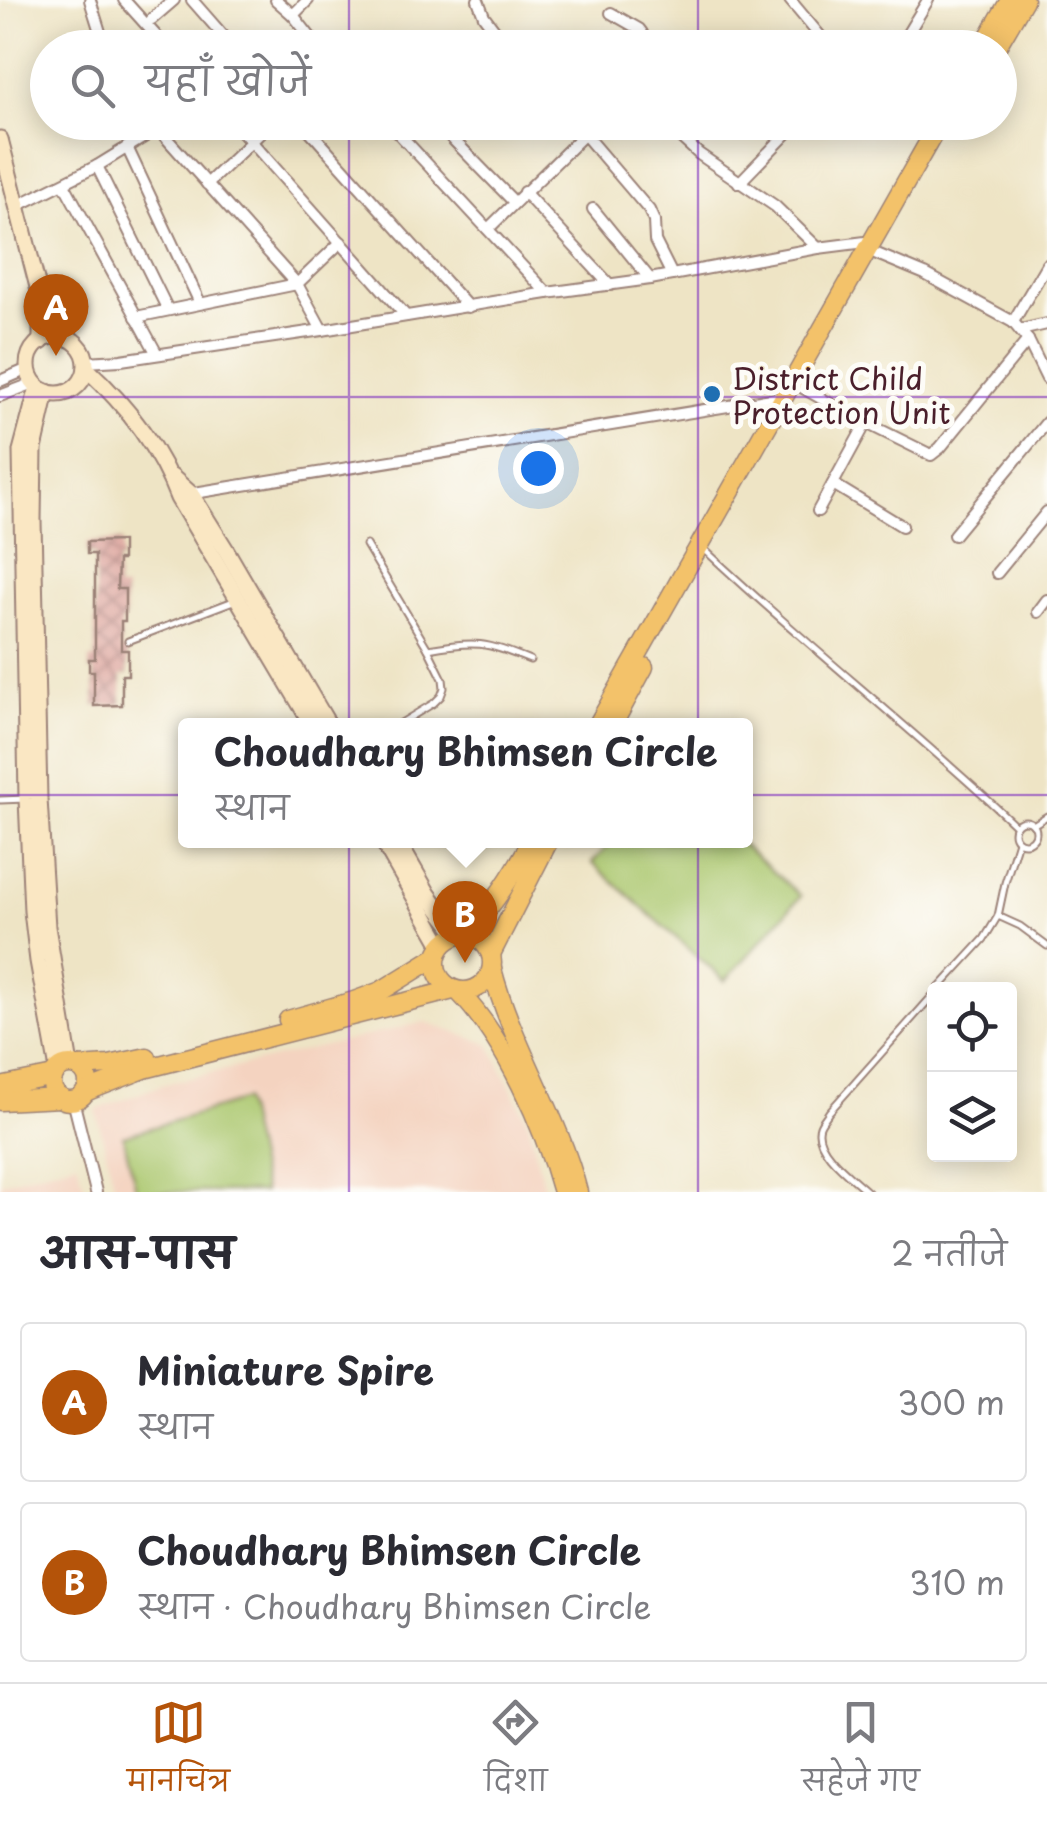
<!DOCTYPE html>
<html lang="hi">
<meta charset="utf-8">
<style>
body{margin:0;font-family:"Playpen Sans","Playpen Sans Deva",sans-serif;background:#f7f7f7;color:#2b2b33}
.controls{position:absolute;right:30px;bottom:30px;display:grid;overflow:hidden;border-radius:10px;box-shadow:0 5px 25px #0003}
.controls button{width:90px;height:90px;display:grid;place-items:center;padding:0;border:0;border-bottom:2px solid #e1e1e2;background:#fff;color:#2b2b33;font:50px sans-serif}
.you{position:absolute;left:538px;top:468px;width:35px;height:35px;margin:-25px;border:8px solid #fff;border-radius:50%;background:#1a73e8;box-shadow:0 0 0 15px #1a73e833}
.badge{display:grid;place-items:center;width:65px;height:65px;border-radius:50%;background:#b45309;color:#fff;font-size:32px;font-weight:700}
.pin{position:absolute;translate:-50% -82px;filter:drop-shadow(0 2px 5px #0008)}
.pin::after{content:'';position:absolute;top:52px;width:35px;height:30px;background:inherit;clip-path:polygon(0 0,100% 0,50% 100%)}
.popup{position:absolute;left:178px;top:718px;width:575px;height:130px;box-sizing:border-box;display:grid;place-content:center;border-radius:10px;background:#fff;filter:drop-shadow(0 2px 8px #0005);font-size:32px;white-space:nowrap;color:#7c7c81}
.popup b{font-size:38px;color:#2b2b33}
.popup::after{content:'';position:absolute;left:50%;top:100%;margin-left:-20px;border:20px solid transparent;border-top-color:#fff}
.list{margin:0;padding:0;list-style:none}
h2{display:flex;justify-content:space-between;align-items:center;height:130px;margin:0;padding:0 40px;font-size:42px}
h2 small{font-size:32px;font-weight:400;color:#7c7c81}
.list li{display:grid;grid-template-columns:65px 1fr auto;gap:30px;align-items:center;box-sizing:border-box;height:160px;margin:0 20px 20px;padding:0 20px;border:2px solid #e1e1e2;border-radius:10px}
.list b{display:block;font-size:38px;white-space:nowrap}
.list p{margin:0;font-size:32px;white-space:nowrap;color:#7c7c81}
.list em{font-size:32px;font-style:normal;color:#7c7c81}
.icon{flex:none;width:55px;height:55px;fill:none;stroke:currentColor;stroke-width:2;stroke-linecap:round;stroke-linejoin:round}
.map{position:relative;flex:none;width:1047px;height:1192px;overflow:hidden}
.search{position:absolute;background:#fff;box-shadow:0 5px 25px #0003;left:30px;right:30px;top:30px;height:110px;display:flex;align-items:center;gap:25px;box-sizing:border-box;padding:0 35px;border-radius:55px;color:#7c7c81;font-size:38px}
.sheet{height:490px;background:#fff}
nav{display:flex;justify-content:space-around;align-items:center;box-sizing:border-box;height:140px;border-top:2px solid #e1e1e2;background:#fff;font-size:28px;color:#7c7c81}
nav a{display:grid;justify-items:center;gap:5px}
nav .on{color:#b45309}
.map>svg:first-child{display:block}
</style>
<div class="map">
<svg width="1047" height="1192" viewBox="0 0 1047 1192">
<defs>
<pattern id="building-cross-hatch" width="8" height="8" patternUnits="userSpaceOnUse" patternTransform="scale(2.5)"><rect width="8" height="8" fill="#e0aca4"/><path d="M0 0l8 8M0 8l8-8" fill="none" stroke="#b88b86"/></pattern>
</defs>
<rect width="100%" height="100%" fill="#fdfcf7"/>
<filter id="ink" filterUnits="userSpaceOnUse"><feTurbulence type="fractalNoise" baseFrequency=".01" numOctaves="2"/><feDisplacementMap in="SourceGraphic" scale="20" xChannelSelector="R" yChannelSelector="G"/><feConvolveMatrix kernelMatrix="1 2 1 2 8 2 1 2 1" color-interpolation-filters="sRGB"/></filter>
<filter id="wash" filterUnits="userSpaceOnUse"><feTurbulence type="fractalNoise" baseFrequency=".0048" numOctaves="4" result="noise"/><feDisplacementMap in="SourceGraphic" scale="40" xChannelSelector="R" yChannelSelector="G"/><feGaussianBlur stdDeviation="2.25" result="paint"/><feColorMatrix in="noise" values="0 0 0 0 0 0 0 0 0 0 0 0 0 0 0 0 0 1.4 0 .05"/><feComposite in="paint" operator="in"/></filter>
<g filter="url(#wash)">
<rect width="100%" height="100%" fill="#eee4c5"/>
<g fill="#f4d3c0">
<path d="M425 1022 489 1044 529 1124 545 1192H116L96 1110 162 1085Z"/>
<path d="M77 1162 86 1192H0V1183Z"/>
</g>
<g fill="#acc86f" stroke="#7b744d" stroke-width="2.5">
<path d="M612 841H738L801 896 725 981 592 863Z"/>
<path d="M244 1100 264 1192H137L123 1136Z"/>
</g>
<g id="blocks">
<path fill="url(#building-cross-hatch)" d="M122 541V560H118L117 589H125V621H121V650H128V675H122V705L94 706V671H89V659H95V554H87V542Z"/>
</g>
</g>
<g filter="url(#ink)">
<use href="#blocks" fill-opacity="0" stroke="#9c8278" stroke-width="2.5"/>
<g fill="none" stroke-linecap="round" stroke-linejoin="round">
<defs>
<g id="lane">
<path d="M366 545 428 649 443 679 444 688 441 696 434 703 396 726"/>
<path d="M704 549C805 645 915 730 1016 826"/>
<path d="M128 641 236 600"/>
<path d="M428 649C476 640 485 642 530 660"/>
<path d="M0 800 26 799"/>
<circle cx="1025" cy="832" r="11"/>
<path d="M1033 825 1047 816"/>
<path d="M998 916 1020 926 1047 946"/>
<path d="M938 989 984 939 998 916 1005 883 1018 841"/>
<path d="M868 1192C853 1178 812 1149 820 1126 822 1121 826 1117 829 1112L934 994"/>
</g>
<g id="street">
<path d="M90 0 105 48"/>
<path d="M124 0 167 48"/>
<path d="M192 0 234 48"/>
<path d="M276 0 293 15 319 48"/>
<path d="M478 0 484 16 508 48"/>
<path d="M790 0 830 48"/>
<path d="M611 13 639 29 642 33 632 48"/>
<path d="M293 15 308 0"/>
<path d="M152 19 174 0"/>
<path d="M703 42 710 48"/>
<path d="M899 48 928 0"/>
<path d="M152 122 297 284 322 330"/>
<path d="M234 122 406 316"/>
<path d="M302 122 468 307"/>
<path d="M388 122 547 293"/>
<path d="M436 122 514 202"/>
<path d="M574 122 649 210 654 221 655 241 672 275"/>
<path d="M664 122 699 154 775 206 818 248"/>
<path d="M927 122 945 133"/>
<path d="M127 147 200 303"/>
<path d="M97 166 168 310"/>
<path d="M739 183 798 122"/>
<path d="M64 184 157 354"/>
<path d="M207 184 272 122"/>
<path d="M524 192 610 285"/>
<path d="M17 206 97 166 157 129"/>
<path d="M593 209 650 279"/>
<path d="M488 229 597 122"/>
<path d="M877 254 925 274 1013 322 1028 340 1047 379"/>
<path d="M136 317 297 284 341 242"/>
<path d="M1013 322 1047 264"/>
<path d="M1020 330 1047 324"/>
<path d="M85 362 121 360 322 330 547 293 650 279 818 248 873 241"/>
<path d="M0 381 28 369"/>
<path d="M803 388 852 416 931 455 940 448 1028 340"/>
<path d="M0 396 34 383"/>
<path d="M833 484 902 526"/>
<path d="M188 494 784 397"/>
<path d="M818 511 866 423"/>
<path d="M954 535 1047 422"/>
<path d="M997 573 1047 512"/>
<path d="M1038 612 1047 600"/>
<path d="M73 1100 96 1192"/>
</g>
<g id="secondary">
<path d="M0 139 41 299V342"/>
<path d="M41 299 67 338"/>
<circle cx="57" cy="365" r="29"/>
<path d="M86 368C125 404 159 447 178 498L313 726"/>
<path d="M38 387 21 451 27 799 32 911 38 961 58 1070"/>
<path d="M47 392 34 449 33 521 39 799 47 927 70 1065"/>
<path d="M172 477 191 494 226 550 329 726"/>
<path d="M382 840 442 945"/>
<path d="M397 840 428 894 459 935"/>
</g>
<g id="primary">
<path d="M982 48 1010 0"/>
<path d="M996 48 1024 0"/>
<path d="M597 726 940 122"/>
<path d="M612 726 644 667"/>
<circle cx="464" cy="963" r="28"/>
<path d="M465 935C494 904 512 877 532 840"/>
<path d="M491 954 549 840"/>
<path d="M492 969C512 1046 558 1114 578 1192"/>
<path d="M458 991C506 1041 544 1126 562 1192"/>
<path d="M288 1020 354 1001 381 991 436 957"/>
<circle cx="70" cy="1083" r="18"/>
<path d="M78 1067 109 1065 147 1057"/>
<path d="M0 1087 54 1076"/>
<path d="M85 1092 144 1069 453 990"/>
<path d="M0 1101 61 1098"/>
</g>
</defs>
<use href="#lane" stroke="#9c8278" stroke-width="9"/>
<use href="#street" stroke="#9c8278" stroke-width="14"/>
<use href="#secondary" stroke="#9c8278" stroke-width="19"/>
<use href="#primary" stroke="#9c8278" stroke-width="21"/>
<use href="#lane" stroke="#fff" stroke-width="5"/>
<use href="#street" stroke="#fff" stroke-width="10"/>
<use href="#secondary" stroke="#fae7c3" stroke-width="15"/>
<use href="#primary" stroke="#f3c26a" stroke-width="18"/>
</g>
</g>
<path fill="none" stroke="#7b2cbf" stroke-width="2.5" stroke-opacity="0.55" d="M349 0V48M698 0V48M349 122V1192M698 122V1192M0 397H1047M0 795H1047"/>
<circle fill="#1f6fb2" stroke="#fdfcf7" stroke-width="4" cx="712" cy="394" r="10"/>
<g text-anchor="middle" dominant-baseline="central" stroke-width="10" stroke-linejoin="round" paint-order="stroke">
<g font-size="30" fill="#4a1f2b" stroke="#fdfcf7" text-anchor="start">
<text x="732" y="377">District Child<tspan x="732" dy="34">Protection Unit</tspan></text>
</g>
</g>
</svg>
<div class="controls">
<button><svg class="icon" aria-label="locate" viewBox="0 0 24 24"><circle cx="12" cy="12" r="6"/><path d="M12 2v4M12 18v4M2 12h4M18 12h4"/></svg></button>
<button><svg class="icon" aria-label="layers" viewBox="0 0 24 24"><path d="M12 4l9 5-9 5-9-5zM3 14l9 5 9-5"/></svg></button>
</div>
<div class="you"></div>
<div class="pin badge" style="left:56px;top:356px">A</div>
<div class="pin badge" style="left:465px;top:963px">B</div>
<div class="popup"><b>Choudhary Bhimsen Circle</b>स्थान</div>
<div class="search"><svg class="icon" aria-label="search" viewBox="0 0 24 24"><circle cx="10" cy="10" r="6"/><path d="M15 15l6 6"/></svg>यहाँ खोजें</div>
</div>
<section class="sheet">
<h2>आस-पास<small>2 नतीजे</small></h2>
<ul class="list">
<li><span class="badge">A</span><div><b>Miniature Spire</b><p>स्थान</p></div><em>300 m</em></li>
<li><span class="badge">B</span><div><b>Choudhary Bhimsen Circle</b><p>स्थान · Choudhary Bhimsen Circle</p></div><em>310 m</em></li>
</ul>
</section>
<nav>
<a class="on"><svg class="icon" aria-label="map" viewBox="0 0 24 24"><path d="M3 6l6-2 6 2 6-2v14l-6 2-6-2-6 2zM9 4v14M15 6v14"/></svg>मानचित्र</a>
<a><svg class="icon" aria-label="directions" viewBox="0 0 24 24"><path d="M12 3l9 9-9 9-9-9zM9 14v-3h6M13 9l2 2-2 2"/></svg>दिशा</a>
<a><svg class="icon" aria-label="saved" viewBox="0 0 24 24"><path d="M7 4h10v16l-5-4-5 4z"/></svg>सहेजे गए</a>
</nav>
